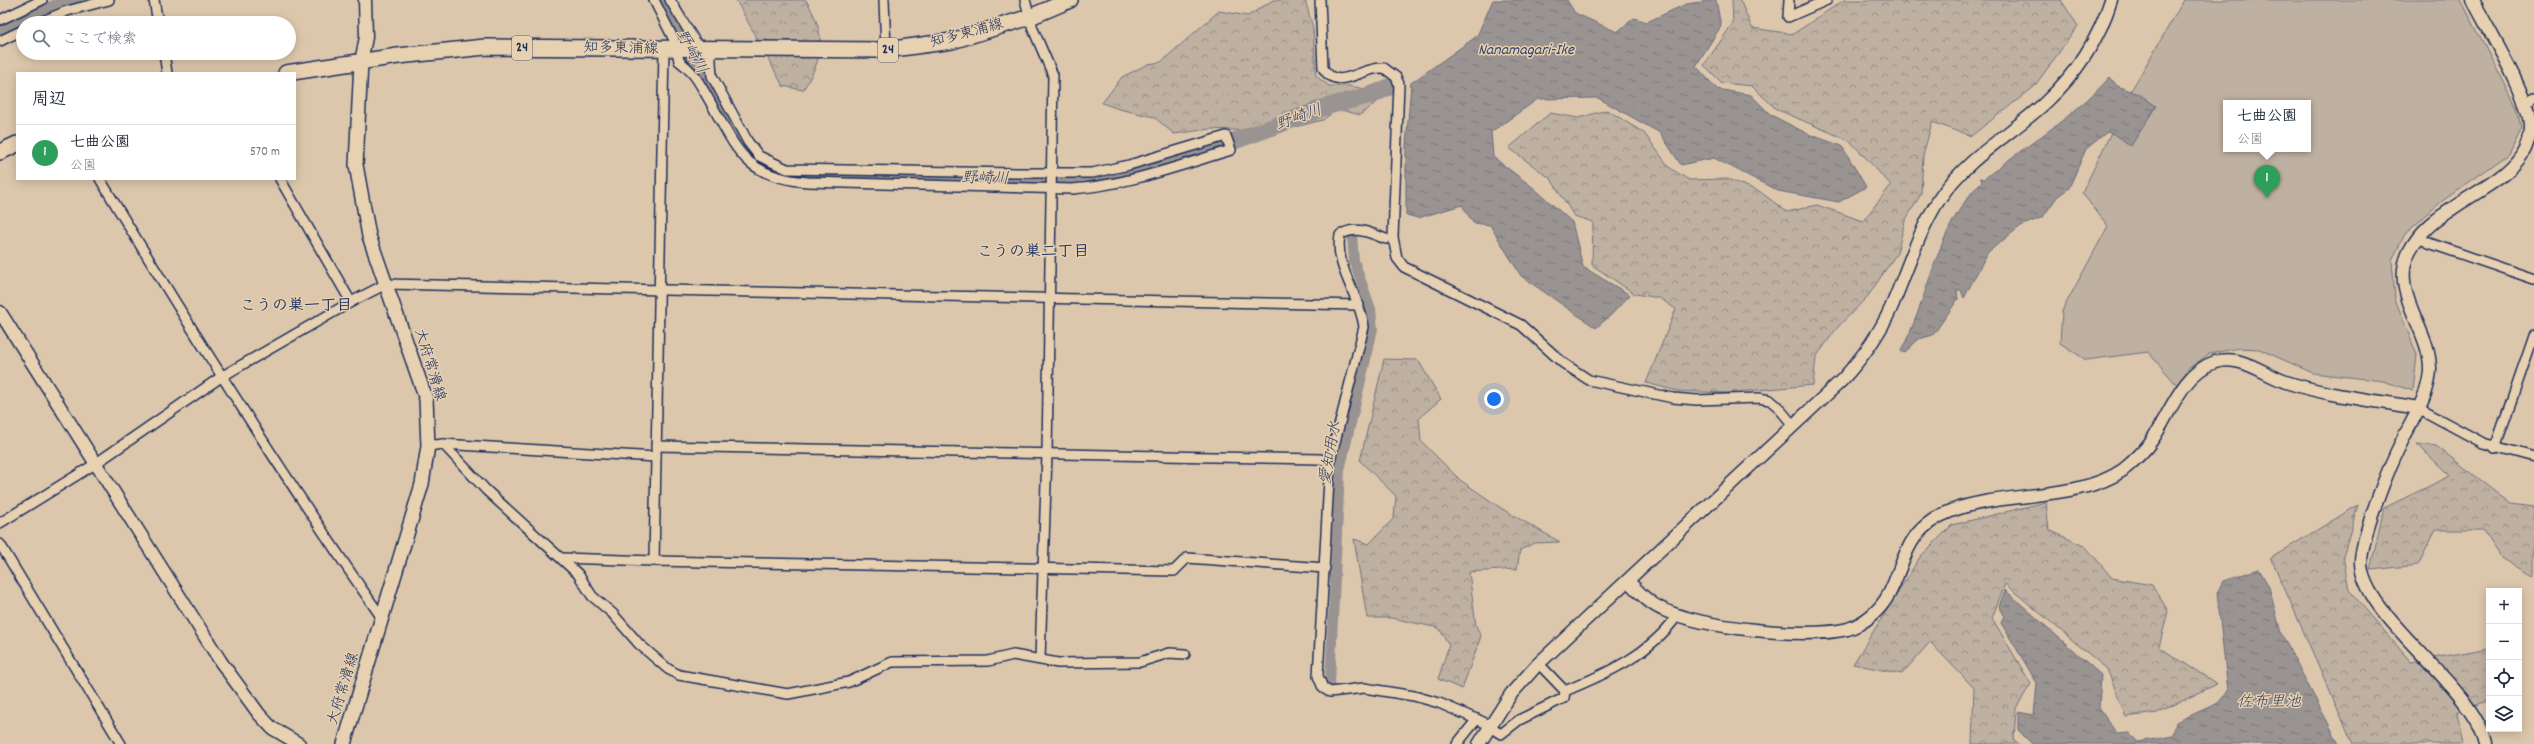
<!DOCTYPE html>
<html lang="ja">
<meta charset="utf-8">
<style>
body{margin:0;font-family:Dekko,"Klee One",sans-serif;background:#f2f2f3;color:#1f2937}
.controls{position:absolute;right:12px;bottom:12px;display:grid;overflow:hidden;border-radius:0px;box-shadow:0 2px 10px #0003}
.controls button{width:36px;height:36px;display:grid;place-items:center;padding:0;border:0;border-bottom:1px solid #e0e1e3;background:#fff;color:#1f2937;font:20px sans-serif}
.you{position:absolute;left:1494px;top:399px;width:14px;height:14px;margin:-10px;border:3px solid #fff;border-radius:50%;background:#1a73e8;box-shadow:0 0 0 6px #1a73e833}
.badge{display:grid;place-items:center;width:26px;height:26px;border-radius:50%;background:#db2777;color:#fff;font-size:13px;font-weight:700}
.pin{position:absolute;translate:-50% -33px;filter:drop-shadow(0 1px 2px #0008)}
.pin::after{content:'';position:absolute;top:21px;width:14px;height:12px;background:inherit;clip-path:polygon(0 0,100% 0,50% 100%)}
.popup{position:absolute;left:2223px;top:100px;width:88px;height:52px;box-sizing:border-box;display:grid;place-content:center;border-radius:0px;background:#fff;filter:drop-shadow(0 1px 3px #0005);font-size:13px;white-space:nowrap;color:#747a83}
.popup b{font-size:15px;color:#1f2937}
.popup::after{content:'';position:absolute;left:50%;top:100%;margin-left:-8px;border:8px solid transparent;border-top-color:#fff}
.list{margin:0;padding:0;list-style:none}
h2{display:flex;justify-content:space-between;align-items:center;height:52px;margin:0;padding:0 16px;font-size:17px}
h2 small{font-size:13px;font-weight:400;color:#747a83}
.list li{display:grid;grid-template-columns:26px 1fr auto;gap:12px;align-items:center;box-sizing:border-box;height:56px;padding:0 16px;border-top:1px solid #e0e1e3}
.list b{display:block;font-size:15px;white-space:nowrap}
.list p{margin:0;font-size:13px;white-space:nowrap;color:#747a83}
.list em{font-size:13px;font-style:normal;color:#747a83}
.icon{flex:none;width:22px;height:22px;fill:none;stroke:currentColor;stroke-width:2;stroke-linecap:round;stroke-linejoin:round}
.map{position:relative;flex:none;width:2534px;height:744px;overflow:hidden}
.search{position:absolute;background:#fff;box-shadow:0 2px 10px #0003;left:16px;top:16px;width:280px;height:44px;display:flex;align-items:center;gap:10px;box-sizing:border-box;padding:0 14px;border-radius:22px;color:#747a83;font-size:15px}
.panel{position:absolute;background:#fff;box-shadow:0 2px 10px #0003;left:16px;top:72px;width:280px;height:108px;border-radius:0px}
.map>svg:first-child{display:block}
</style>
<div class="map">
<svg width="2534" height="744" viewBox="0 0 2534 744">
<defs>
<pattern id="forest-crowns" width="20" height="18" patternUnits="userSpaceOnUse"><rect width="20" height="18" fill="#bfb1a1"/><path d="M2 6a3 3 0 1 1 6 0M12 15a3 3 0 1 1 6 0" fill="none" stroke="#9a9086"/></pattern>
<pattern id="water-ripples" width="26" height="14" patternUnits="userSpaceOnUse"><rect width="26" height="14" fill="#999392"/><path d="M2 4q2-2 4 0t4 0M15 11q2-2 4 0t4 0" fill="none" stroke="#7c787a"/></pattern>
</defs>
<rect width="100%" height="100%" fill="#dcc7ac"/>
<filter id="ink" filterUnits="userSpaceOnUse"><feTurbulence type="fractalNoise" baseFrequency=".025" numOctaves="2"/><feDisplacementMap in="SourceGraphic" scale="8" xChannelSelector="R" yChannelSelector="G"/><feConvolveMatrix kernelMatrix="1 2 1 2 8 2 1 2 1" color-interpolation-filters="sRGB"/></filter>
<g filter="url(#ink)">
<g fill="url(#forest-crowns)" stroke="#6d7080">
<path d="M736 0H806C827 36 824 56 803 90L783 86Z"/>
<path d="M1273 0H1305L1313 28 1316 76 1329 86H1350L1365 89 1381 99 1360 115 1337 109 1323 120 1275 132 1210 129 1174 134 1154 117 1119 109 1102 103 1122 77 1148 64 1161 62 1219 11 1248 16Z"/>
<path d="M1732 0H1740L1752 28 1793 34 1844 0H1899L1904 3 1906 0H2061L2078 26 2034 87 1971 136 1932 122 1923 156 1921 194 1905 221 1897 253 1868 296 1837 328 1816 357 1813 385 1725 393 1678 391 1646 383 1676 309 1659 298 1635 294 1592 265 1593 222 1574 216 1551 179 1509 148 1550 113 1578 118 1607 110 1644 133 1670 168 1689 180 1727 179 1759 191 1787 212 1817 205 1863 221 1891 185 1850 141 1776 109 1752 86 1722 83 1704 65 1733 23Z"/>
<path d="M1384 359 1418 360 1441 399 1419 418 1421 441 1460 480 1504 510 1560 542 1534 543 1520 550 1517 569 1469 572 1476 626 1481 636 1462 689 1438 679 1449 645 1439 628 1391 618H1367L1354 539 1369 544 1394 518 1396 496 1360 461Z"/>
<path d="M2417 444 2436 446 2511 503 2534 506V577L2500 557 2482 530H2436L2418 565 2370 570 2384 508 2450 476Z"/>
<path d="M2046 502 2049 530 2086 547 2112 578 2152 585 2168 611 2159 647 2217 684 2157 713 2126 717 2107 669 2005 584 1992 618 2031 684 2016 708 2014 740 2019 744H1972L1974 688 1930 642 1902 674 1853 664 1920 557 1952 525Z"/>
<path d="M2358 505 2343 556 2349 590 2411 662 2489 648V700L2457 712 2463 744H2353L2271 558Z"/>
</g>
<path fill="#bfb1a1" stroke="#6d7080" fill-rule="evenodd" d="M2184 0H2461L2517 107 2521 129 2509 154 2441 202 2405 234 2392 260 2395 299 2417 355 2413 391 2383 381 2313 373 2259 349 2239 348 2209 354 2189 368 2177 385 2148 352 2086 360 2060 343 2062 311 2108 226 2082 193 2132 89ZM2226 103H2308V149H2226Z"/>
<g fill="url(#water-ripples)" stroke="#676b7d">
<path d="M1493 0H1567L1575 13 1617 32 1634 18 1647 22 1686 4 1716 0 1721 26 1696 66 1717 89 1751 95 1771 115 1808 134 1842 146 1866 187 1839 202 1778 191 1714 158 1681 165 1660 133 1598 98 1538 99 1491 132 1493 157 1535 189 1572 222 1583 267 1630 295 1611 315 1596 328 1521 276 1490 225 1473 223 1462 205 1418 218 1406 215V146L1411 83 1477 36Z"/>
<path d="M2110 77 2117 86 2139 94 2156 106 2131 146 2116 135 2107 132 2086 149 2069 188 2057 197 2043 217 2021 226 1988 252 1964 298 1961 290H1957L1958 299 1933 335 1919 339 1904 353 1901 351C1932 292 1934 230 1982 181L1979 178 1984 179C2027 144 2072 119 2110 77Z"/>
<path d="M2259 569 2269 587 2281 633 2339 744H2032L2018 730V712L2034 715 2037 683 2001 623 2004 615 1999 606 2005 590 2101 675 2099 708 2117 734 2129 733 2138 742 2173 736 2176 722 2218 703 2228 691 2217 593 2223 581Z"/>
</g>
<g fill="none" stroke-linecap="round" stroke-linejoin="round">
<path stroke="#999392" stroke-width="10" d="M1330 684 1340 470 1373 329 1371 309 1354 261 1352 234"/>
<g stroke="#999392" stroke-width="17">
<path d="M662 0 743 146C757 164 770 172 792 175L1076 181C1158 171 1243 139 1320 109 1344 100 1365 100 1389 87"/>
<path d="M0 32 74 0"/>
</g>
<defs>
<g id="minor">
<path d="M154 0 158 23"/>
<path d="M654 0 675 42 679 61C695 73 698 81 708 98 737 149 743 177 808 182L1072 189C1127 185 1178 166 1231 150L1226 136 1129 165 1092 173H1017L787 169 759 156 748 142 712 76 710 48"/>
<path d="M670 0 699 48"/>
<path d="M884 0 886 50"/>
<path d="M1025 0 1033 29 1053 75 1047 454 1040 659"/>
<path d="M1320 0 1323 68C1338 93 1362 66 1384 68L1396 77 1399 84 1393 237 1397 258 1404 267 1521 325 1563 363 1589 380 1673 398 1697 400 1759 398 1770 400 1777 406 1793 425"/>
<path d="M1789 0 1788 17 1827 0"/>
<path d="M0 20 42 0"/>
<path d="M38 23 67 11 109 0"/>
<path d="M0 41 23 30"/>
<path d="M164 53 167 73"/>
<path d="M2526 105 2534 98"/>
<path d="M100 179C190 328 282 475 382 618"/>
<path d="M280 179 351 302"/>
<path d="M2418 237 2429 243 2534 279"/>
<path d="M1386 239C1370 233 1356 225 1340 235 1334 267 1360 295 1364 327L1330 462 1318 676 1323 688 1330 692 1364 688 1414 696 1439 703 1490 725"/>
<path d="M2418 408 2483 443 2534 457"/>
<path d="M443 444 486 490 578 574 592 596 612 613 639 644 668 669 679 675 788 694 849 682 892 662 988 661 1013 655 1058 663 1140 662 1169 653 1185 654"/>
<path d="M428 446 443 444 656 457"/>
<path d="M656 446 1320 459 1330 462"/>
<path d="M2495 448 2534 335"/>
<path d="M0 523 95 464 221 377 351 302 386 284 1359 305"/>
<path d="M0 544 121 744"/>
<path d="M561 558 654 561 1174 571 1187 558 1325 568"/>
<path d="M654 561 664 49"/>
<path d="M1539 664 1565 691"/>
<path d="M1496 731 1501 734 1519 720 1564 698 1565 691C1608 673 1649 655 1677 616"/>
<path d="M1457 744 1477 719"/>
</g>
<g id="tertiary">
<path d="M2473 0C2488 30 2530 97 2530 127 2530 137 2526 148 2521 156 2507 176 2482 189 2462 202 2441 216 2421 228 2409 252 2389 293 2431 330 2430 370 2429 394 2414 417 2403 439 2390 464 2361 536 2361 563 2362 617 2472 683 2486 744"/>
<path d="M361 62 366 37 365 0"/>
<path d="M0 312 221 662 259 714 272 728 299 744"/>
<path d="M1628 581C1639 592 1649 604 1664 610 1704 628 1805 639 1848 629 1857 626 1865 621 1872 615 1909 584 1891 534 1951 511 2002 491 2079 501 2123 470 2134 461 2144 452 2152 440 2170 414 2182 373 2215 362 2241 354 2263 374 2286 382 2328 396 2374 400 2418 408"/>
<path d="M1479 744 1511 694 1537 665 1842 380C1862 358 1879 335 1891 308 1907 271 1918 232 1940 198 1967 158 2010 135 2045 103 2075 75 2099 39 2111 0"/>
</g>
<path id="secondary" d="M344 744 422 484 428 446 426 399 369 236 356 165 361 62"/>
<g id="primary">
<path d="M286 73 398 56 485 47 886 50 952 41 1030 17 1070 0"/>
<path d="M0 152 17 144"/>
</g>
</defs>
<use href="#minor" stroke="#1b2f5e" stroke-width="12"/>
<use href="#tertiary" stroke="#1b2f5e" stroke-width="15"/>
<use href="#secondary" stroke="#1b2f5e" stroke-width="16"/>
<use href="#primary" stroke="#1b2f5e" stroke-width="18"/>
<use href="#minor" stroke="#e8d1b1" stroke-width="9"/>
<use href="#tertiary" stroke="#e8d1b1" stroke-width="12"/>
<use href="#secondary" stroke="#e8d1b1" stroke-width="13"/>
<use href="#primary" stroke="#e8d1b1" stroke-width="15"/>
</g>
</g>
<g text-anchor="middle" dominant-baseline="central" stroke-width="3" stroke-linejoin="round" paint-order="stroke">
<g fill="#e8d1b1" stroke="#586077" stroke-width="1">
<rect x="512" y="36" width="20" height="24" rx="3"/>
<rect x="878" y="38" width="20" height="24" rx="3"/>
</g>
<g font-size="14" font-weight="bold" fill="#1b2f5e">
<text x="522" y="48">24</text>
<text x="888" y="50">24</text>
</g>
<g font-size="15" fill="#1b2f5e" stroke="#e8d1b1">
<text transform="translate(967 34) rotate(-15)">知多東浦線</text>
<text transform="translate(621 49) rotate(1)">知多東浦線</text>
<text transform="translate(429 365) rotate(73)">大府常滑線</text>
<text transform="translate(344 689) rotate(-73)">大府常滑線</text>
</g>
<g font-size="16" font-style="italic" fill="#344368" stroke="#e8d1b1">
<text x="1526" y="50">Nanamagari-Ike</text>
<text transform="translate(691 52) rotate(61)">野崎川</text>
<text transform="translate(1299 118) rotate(-20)">野崎川</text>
<text transform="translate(985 179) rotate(1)">野崎川</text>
<text transform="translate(1331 453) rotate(-80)">愛知用水</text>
<text x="2269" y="702">佐布里池</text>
</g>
<g font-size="16" font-weight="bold" fill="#1b2f5e" stroke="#e8d1b1">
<text x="1033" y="252">こうの巣二丁目</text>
<text x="296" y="306">こうの巣一丁目</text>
</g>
</g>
</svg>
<div class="controls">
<button>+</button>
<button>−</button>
<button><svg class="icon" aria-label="locate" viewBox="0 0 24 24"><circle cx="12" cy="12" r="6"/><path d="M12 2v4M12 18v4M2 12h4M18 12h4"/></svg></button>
<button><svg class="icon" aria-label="layers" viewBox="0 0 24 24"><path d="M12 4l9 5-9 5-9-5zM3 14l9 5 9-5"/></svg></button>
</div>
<div class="you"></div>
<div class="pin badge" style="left:2267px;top:198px;background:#2e9e5b">1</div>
<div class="popup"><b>七曲公園</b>公園</div>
<div class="search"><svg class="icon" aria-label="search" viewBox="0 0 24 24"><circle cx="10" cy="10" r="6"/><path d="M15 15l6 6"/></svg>ここで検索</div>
<section class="panel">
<h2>周辺<small></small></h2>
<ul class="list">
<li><span class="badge" style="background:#2e9e5b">1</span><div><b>七曲公園</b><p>公園</p></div><em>570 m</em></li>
</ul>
</section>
</div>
